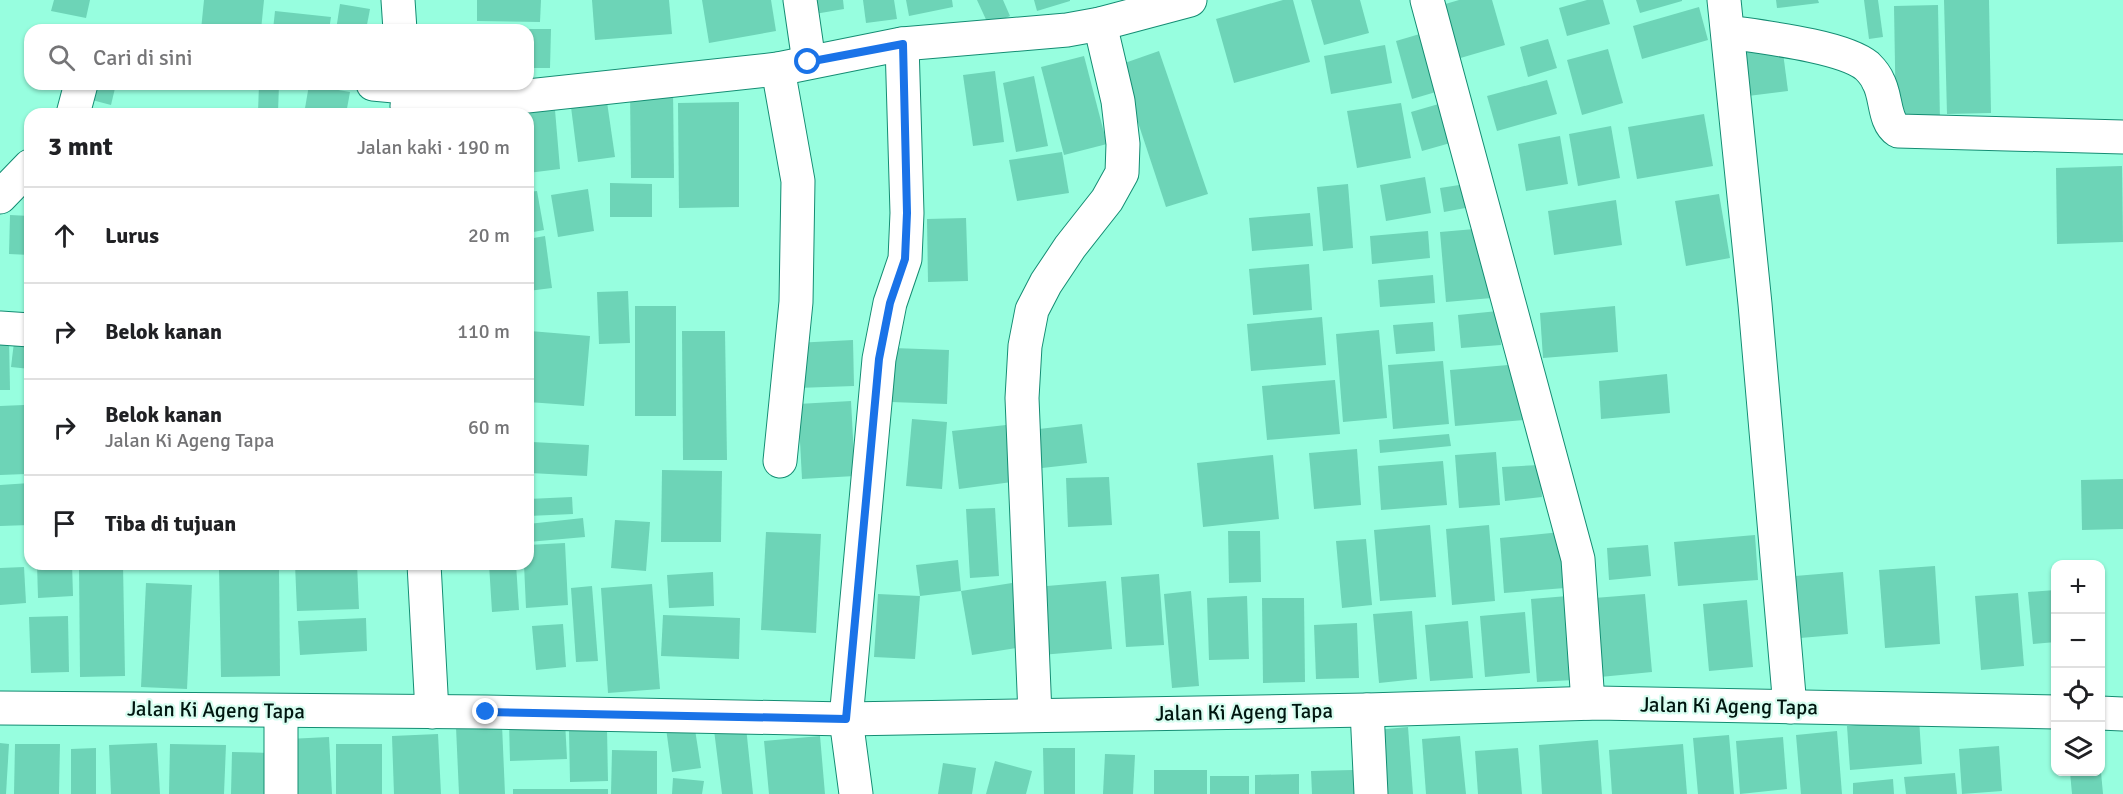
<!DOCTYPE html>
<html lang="id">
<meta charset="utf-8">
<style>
body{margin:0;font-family:Signika,sans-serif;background:#f6f6f6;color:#202124}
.controls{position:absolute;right:18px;bottom:18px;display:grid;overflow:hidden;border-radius:12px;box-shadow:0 2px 4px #0004}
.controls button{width:54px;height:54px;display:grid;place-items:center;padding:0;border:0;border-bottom:2px solid #e0e0e0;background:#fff;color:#202124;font:30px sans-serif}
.stop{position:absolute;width:18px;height:18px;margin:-14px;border:4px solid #1a73e8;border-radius:50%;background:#fff}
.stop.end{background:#1a73e8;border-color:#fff;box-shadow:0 2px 6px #0008}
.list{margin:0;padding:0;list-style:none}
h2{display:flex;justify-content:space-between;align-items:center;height:78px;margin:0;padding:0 24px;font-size:26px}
h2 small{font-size:20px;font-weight:400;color:#757577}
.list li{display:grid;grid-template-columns:39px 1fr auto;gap:18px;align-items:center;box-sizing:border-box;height:96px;padding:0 24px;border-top:2px solid #e0e0e0}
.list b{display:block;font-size:22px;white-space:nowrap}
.list p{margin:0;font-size:20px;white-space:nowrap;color:#757577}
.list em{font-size:20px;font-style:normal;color:#757577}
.icon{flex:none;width:33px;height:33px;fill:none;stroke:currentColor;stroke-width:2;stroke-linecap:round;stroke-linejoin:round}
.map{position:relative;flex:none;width:2123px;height:794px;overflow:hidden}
.search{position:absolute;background:#fff;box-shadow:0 2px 4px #0004;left:24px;top:24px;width:510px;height:66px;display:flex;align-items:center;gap:15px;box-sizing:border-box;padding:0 21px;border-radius:18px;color:#757577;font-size:22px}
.panel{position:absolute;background:#fff;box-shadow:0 2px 4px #0004;left:24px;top:108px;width:510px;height:462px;border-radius:18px}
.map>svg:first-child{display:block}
</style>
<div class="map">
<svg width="2123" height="794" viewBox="0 0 2123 794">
<rect width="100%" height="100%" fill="#97fedf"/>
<g fill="#6dd4b7">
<path d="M54 0H90L86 18 51 11Z"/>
<path d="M204 0H264L261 30H201Z"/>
<path d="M477 0H541L540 22 477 21Z"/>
<path d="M592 0H669L672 34 595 40Z"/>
<path d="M702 0H771L776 31 709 43Z"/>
<path d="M806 0H843L844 9 809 15Z"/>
<path d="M863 0H894L897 19 866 23Z"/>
<path d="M906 0H952L953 7 909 16Z"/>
<path d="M977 0H1003L1010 16 989 26Z"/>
<path d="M1034 0H1070V1L1037 11Z"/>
<path d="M1283 0H1293L1310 62 1234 83 1216 19Z"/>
<path d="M1311 0H1360L1369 33 1324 45Z"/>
<path d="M1459 0H1492L1505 45 1457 59 1442 5Z"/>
<path d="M1587 0H1603L1610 24 1567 36 1559 8Z"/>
<path d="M1636 0H1682V1L1640 13Z"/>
<path d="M1776 0H1818L1819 3 1777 8Z"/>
<path d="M1864 0H1878L1883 37 1869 39Z"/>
<path d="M1944 0H1989L1991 113 1947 114Z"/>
<path d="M340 4 370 9 366 30H336Z"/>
<path d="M1938 5 1940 123 1896 124 1894 6Z"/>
<path d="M1699 7 1708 40 1642 59 1633 26Z"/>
<path d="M275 11 331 17 329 30H273Z"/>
<path d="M528 29H551L550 68H528Z"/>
<path d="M1430 31 1446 89 1412 99 1396 41Z"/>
<path d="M1548 39 1557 68 1528 77 1520 47Z"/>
<path d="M1385 45 1392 83 1331 94 1324 56Z"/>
<path d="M1782 45 1788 91 1748 96 1742 51Z"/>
<path d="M1608 49 1623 103 1582 115 1567 60Z"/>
<path d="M1159 51 1208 194 1166 207 1119 65Z"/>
<path d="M1084 56 1107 144 1064 155 1041 67Z"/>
<path d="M995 71 1004 142 973 146 963 75Z"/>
<path d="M1034 76 1048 146 1016 152 1003 83Z"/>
<path d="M1547 80 1557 114 1497 131 1487 96Z"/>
<path d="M96 84H116L111 105 92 100Z"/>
<path d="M259 85H279L278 112H258Z"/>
<path d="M309 85 350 92 346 114H304Z"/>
<path d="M673 88 674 178H631L630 89Z"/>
<path d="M1449 101 1461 140 1422 151 1411 112Z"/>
<path d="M607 102 615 157 578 162 571 107Z"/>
<path d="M739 102V207L679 208 678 103Z"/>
<path d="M1401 103 1411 158 1357 168 1347 111Z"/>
<path d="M555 110 560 169 528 173V113Z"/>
<path d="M1704 114 1713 166 1637 179 1628 127Z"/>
<path d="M1611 126 1620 178 1578 186 1569 134Z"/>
<path d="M1560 136 1568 184 1526 191 1518 144Z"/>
<path d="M1062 152 1069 193 1017 201 1009 160Z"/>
<path d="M2122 166 2123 242 2057 244 2056 168Z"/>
<path d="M1425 177 1431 213 1386 221 1380 185Z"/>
<path d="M610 183 652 184V217H610Z"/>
<path d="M1472 183 1476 206 1444 212 1440 188Z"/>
<path d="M1348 184 1353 248 1323 251 1317 187Z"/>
<path d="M588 189 594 231 558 237 551 195Z"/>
<path d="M537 191 544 230 528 233V192Z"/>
<path d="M1719 194 1730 258 1686 266 1675 201Z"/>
<path d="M1616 200 1622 245 1554 255 1548 211Z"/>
<path d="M1310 213 1313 246 1252 251 1249 218Z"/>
<path d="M10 215 30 216V255L9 254Z"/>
<path d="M966 218 968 281 928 282 927 219Z"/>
<path d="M1486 228 1492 298 1446 302 1440 232Z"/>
<path d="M1428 231 1430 258 1372 264 1370 236Z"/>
<path d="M545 236 552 288 528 291V239Z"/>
<path d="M1309 264 1312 310 1253 315 1249 269Z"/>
<path d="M1433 275 1435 303 1380 307 1378 280Z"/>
<path d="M628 291 630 343 599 344 597 292Z"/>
<rect x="635" y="306" width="41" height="110"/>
<path d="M1615 306 1618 352 1543 358 1540 313Z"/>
<path d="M1498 311 1501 345 1461 348 1458 315Z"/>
<path d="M1322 317 1326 365 1251 371 1247 324Z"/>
<path d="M1433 322 1435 351 1396 354 1393 325Z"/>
<path d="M1379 330 1387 418 1343 422 1336 334Z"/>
<path d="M530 331 590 336 584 406 528 402Z"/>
<path d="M682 331H725L727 460H683Z"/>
<path d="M15 334 30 336V369L11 367Z"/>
<path d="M0 338H9L10 390H0Z"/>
<path d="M853 340 854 386 797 388 795 343Z"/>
<path d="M893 348 949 350 947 404 891 402Z"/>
<path d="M1443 361 1449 424 1393 429 1388 365Z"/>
<path d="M1520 364 1524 420 1455 426 1450 370Z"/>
<path d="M1667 374 1670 413 1601 419 1599 381Z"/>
<path d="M1335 380 1340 434 1267 440 1262 386Z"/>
<path d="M851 401 855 476 802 479 798 404Z"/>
<path d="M24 405 26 474 0 475V406Z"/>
<path d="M912 419 947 422 942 489 906 486Z"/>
<path d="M1082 424 1087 463 1042 468 1039 429Z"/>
<path d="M1006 425 1012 482 959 489 952 431Z"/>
<path d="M1449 434 1451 446 1380 453 1379 440Z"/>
<path d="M532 442 589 445 587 476 530 473Z"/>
<path d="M1357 449 1361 505 1314 509 1309 453Z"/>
<path d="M1496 452 1500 505 1459 508 1455 455Z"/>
<path d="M1273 455 1279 519 1203 527 1197 463Z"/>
<path d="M1443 461 1447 505 1381 510 1378 466Z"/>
<path d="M1539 465 1542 497 1505 501 1502 467Z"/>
<path d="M662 470 722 471 721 542H661Z"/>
<path d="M1109 477 1112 525 1068 527 1066 478Z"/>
<path d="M2123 479V529L2082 530 2081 480Z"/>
<path d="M30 483V525L0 526V485Z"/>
<path d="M572 497 573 514 528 516V499Z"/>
<path d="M995 508 999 576 970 578 966 509Z"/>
<path d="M583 518 585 537 528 542V524Z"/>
<path d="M615 520 650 522 646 571 611 568Z"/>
<path d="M1430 525 1436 597 1380 601 1374 530Z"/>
<path d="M1489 525 1495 601 1452 605 1446 529Z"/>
<path d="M1228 531H1260L1261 582 1229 583Z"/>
<path d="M766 532 821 534 816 633 761 630Z"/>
<path d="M1561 532 1565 588 1504 593 1500 538Z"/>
<path d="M1755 535 1758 580 1678 586 1674 542Z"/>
<path d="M1366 539 1372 605 1342 608 1336 541Z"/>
<path d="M565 543 568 605 526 608 524 564H528V545Z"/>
<path d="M1648 545 1651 576 1609 580 1607 548Z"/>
<path d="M958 560 961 591 920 596 916 565Z"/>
<path d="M37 564H72L73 596 38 598Z"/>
<path d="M79 564H123L125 676 80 677Z"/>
<path d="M295 564H357L359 609 297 611Z"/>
<path d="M489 564H516L519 610 492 612Z"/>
<path d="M279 566 280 676 221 677 219 567Z"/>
<path d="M1935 566 1940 644 1885 648 1879 570Z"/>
<path d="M24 567 26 603 0 605V568Z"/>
<path d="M713 572 714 606 669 608 667 575Z"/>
<path d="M1843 572 1848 634 1800 638 1795 576Z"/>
<path d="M1159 574 1164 645 1126 647 1121 577Z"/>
<path d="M1106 581 1112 649 1041 655 1035 587Z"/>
<path d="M146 583 192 585 187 689 141 687Z"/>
<path d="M1012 583 1022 647 972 655 961 591Z"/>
<path d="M652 584 660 689 608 693 601 588Z"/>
<path d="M592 586 598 661 576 662 571 588Z"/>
<path d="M2056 590V642L2033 644 2028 592Z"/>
<path d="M1191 591 1199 686 1172 688 1164 594Z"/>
<path d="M2018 593 2024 666 1981 670 1975 596Z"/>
<path d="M878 594 920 596 915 659 874 657Z"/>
<path d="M1645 594 1652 672 1600 677 1594 598Z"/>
<path d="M1247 596 1249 659 1209 660 1207 598Z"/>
<path d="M1568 596 1574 680 1537 682 1531 599Z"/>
<path d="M1262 598H1304L1305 682 1263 683Z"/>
<path d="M1747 600 1753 667 1709 671 1703 604Z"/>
<path d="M1412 611 1417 679 1379 683 1373 614Z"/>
<path d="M1525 612 1530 673 1485 677 1480 616Z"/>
<path d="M663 615 740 618 739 659 661 656Z"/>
<path d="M68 616 69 672 31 673 29 617Z"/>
<path d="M366 618 367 651 300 655 298 621Z"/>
<path d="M1468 621 1473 678 1430 681 1425 625Z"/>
<path d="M1357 623 1359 678 1316 679 1314 625Z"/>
<path d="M563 624 566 667 536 670 532 626Z"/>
<path d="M1919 719 1922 764 1850 770 1847 726Z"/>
<path d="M565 721 567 759 510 761 509 722Z"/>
<path d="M694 723 701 768 672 772 666 728Z"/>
<path d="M502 725 505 794H459L456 727Z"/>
<path d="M746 727 753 794H722L714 730Z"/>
<path d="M1408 727 1413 794H1382L1376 730Z"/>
<path d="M607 728 608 781 570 782 569 729Z"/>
<path d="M1837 731 1842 794H1801L1796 735Z"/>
<path d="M438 734 441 794H394L392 736Z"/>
<path d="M1729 735 1734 794H1698L1693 738Z"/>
<path d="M820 736 825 794H769L764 741Z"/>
<path d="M1460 736 1466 794H1426L1422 739Z"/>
<path d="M329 737 332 794H290L288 739Z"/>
<path d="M1783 737 1787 789 1740 794 1736 741Z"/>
<path d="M1598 740 1602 794H1542L1539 745Z"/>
<path d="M0 743 9 744 6 794H0Z"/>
<path d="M157 743 160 794H111L109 745Z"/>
<path d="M15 744H60L59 794H14Z"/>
<path d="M170 744 226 745 224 794H169Z"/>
<rect x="336" y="744" width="46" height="50"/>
<path d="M1683 744 1687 794H1612L1609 750Z"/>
<path d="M1999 746 2002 791 1962 794 1959 749Z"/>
<path d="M96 748V794H71V749Z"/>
<path d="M1043 748H1075V794H1044Z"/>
<path d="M1518 748 1522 794H1478L1475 751Z"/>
<path d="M612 750 657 751V794H611Z"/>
<path d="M232 752 271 753 270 794H231Z"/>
<path d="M1105 754 1135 755 1133 794H1103Z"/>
<path d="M995 761 1032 771 1026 794H986Z"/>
<path d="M943 763 976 768 972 794H938Z"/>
<rect x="1154" y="770" width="53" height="24"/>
<path d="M1353 770 1354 794H1312L1311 771Z"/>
<path d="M2070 772H2101L2103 794H2072Z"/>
<path d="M1955 773 1957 794H1906L1904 777Z"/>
<path d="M1299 774V794H1255V775Z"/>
<rect x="1210" y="776" width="39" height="18"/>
<path d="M673 778 704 781 702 794H672Z"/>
<path d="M1893 779 1894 794H1853V783Z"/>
<rect x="513" y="789" width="95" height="5"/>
</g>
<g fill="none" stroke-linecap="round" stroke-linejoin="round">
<defs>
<g id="minor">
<path d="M398 0 400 30"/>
<path d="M800 0 809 62"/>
<path d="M1427 0 1578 559 1588 703"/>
<path d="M1724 0 1755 304 1790 707"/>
<path d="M1728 32C1761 37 1843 46 1867 66 1871 70 1876 76 1878 81 1887 96 1883 121 1898 131L2123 137"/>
<path d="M778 69 798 181 796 302 780 461"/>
<path d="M373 84 405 87"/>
<path d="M407 106 473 102 778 69 902 44 1067 30 1100 24 1190 0"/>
<path d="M73 114 81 84"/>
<path d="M0 197 30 166"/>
<path d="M0 328 30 330"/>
<path d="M424 564 432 712"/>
<path d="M0 708 486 712 846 719 1367 710 1597 703 2056 712"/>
<path d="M1367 710 1371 794"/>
<path d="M2100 713 2123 714"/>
<path d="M1035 715 1022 398 1025 346 1032 310 1046 283 1070 247 1107 200 1122 173 1123 144 1118 101 1100 24"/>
<path d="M281 794V711"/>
<path d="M856 794 846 719 879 359 890 303 905 259 907 213 902 44"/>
</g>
</defs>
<use href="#minor" stroke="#148d73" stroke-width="35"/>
<use href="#minor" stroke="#fff" stroke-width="33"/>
</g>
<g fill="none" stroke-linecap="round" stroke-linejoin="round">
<path stroke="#1a73e8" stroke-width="8" d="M486 712 846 719 879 359 890 303 905 259 907 213 903 44 808 62"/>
</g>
<g text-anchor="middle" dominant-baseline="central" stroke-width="4.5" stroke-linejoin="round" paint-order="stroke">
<g font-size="21" fill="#011610" stroke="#d7fdf0">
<text transform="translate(1729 706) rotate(1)">Jalan Ki Ageng Tapa</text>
<text transform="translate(216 710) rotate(1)">Jalan Ki Ageng Tapa</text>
<text transform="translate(1244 712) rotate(-1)">Jalan Ki Ageng Tapa</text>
</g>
</g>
</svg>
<div class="controls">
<button>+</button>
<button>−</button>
<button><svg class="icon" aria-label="locate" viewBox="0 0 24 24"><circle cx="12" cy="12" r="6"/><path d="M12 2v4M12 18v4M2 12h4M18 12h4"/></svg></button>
<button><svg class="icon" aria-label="layers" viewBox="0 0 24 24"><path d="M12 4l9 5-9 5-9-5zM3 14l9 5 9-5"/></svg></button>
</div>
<div class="stop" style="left:808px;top:62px"></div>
<div class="stop end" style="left:486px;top:712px"></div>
<div class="search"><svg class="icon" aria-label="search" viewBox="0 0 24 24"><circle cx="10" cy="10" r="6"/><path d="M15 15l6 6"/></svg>Cari di sini</div>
<section class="panel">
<h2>3 mnt<small>Jalan kaki · 190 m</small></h2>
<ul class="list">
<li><svg class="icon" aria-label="ahead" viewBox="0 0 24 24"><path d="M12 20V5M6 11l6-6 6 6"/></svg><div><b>Lurus</b></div><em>20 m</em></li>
<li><svg class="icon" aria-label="right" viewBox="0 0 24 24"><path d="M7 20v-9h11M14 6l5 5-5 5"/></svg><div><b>Belok kanan</b></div><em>110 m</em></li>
<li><svg class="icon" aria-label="right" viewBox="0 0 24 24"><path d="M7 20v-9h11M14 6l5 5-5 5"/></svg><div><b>Belok kanan</b><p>Jalan Ki Ageng Tapa</p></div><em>60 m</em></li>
<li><svg class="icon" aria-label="arrive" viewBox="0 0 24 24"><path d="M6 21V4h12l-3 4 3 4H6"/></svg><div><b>Tiba di tujuan</b></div></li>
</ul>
</section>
</div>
